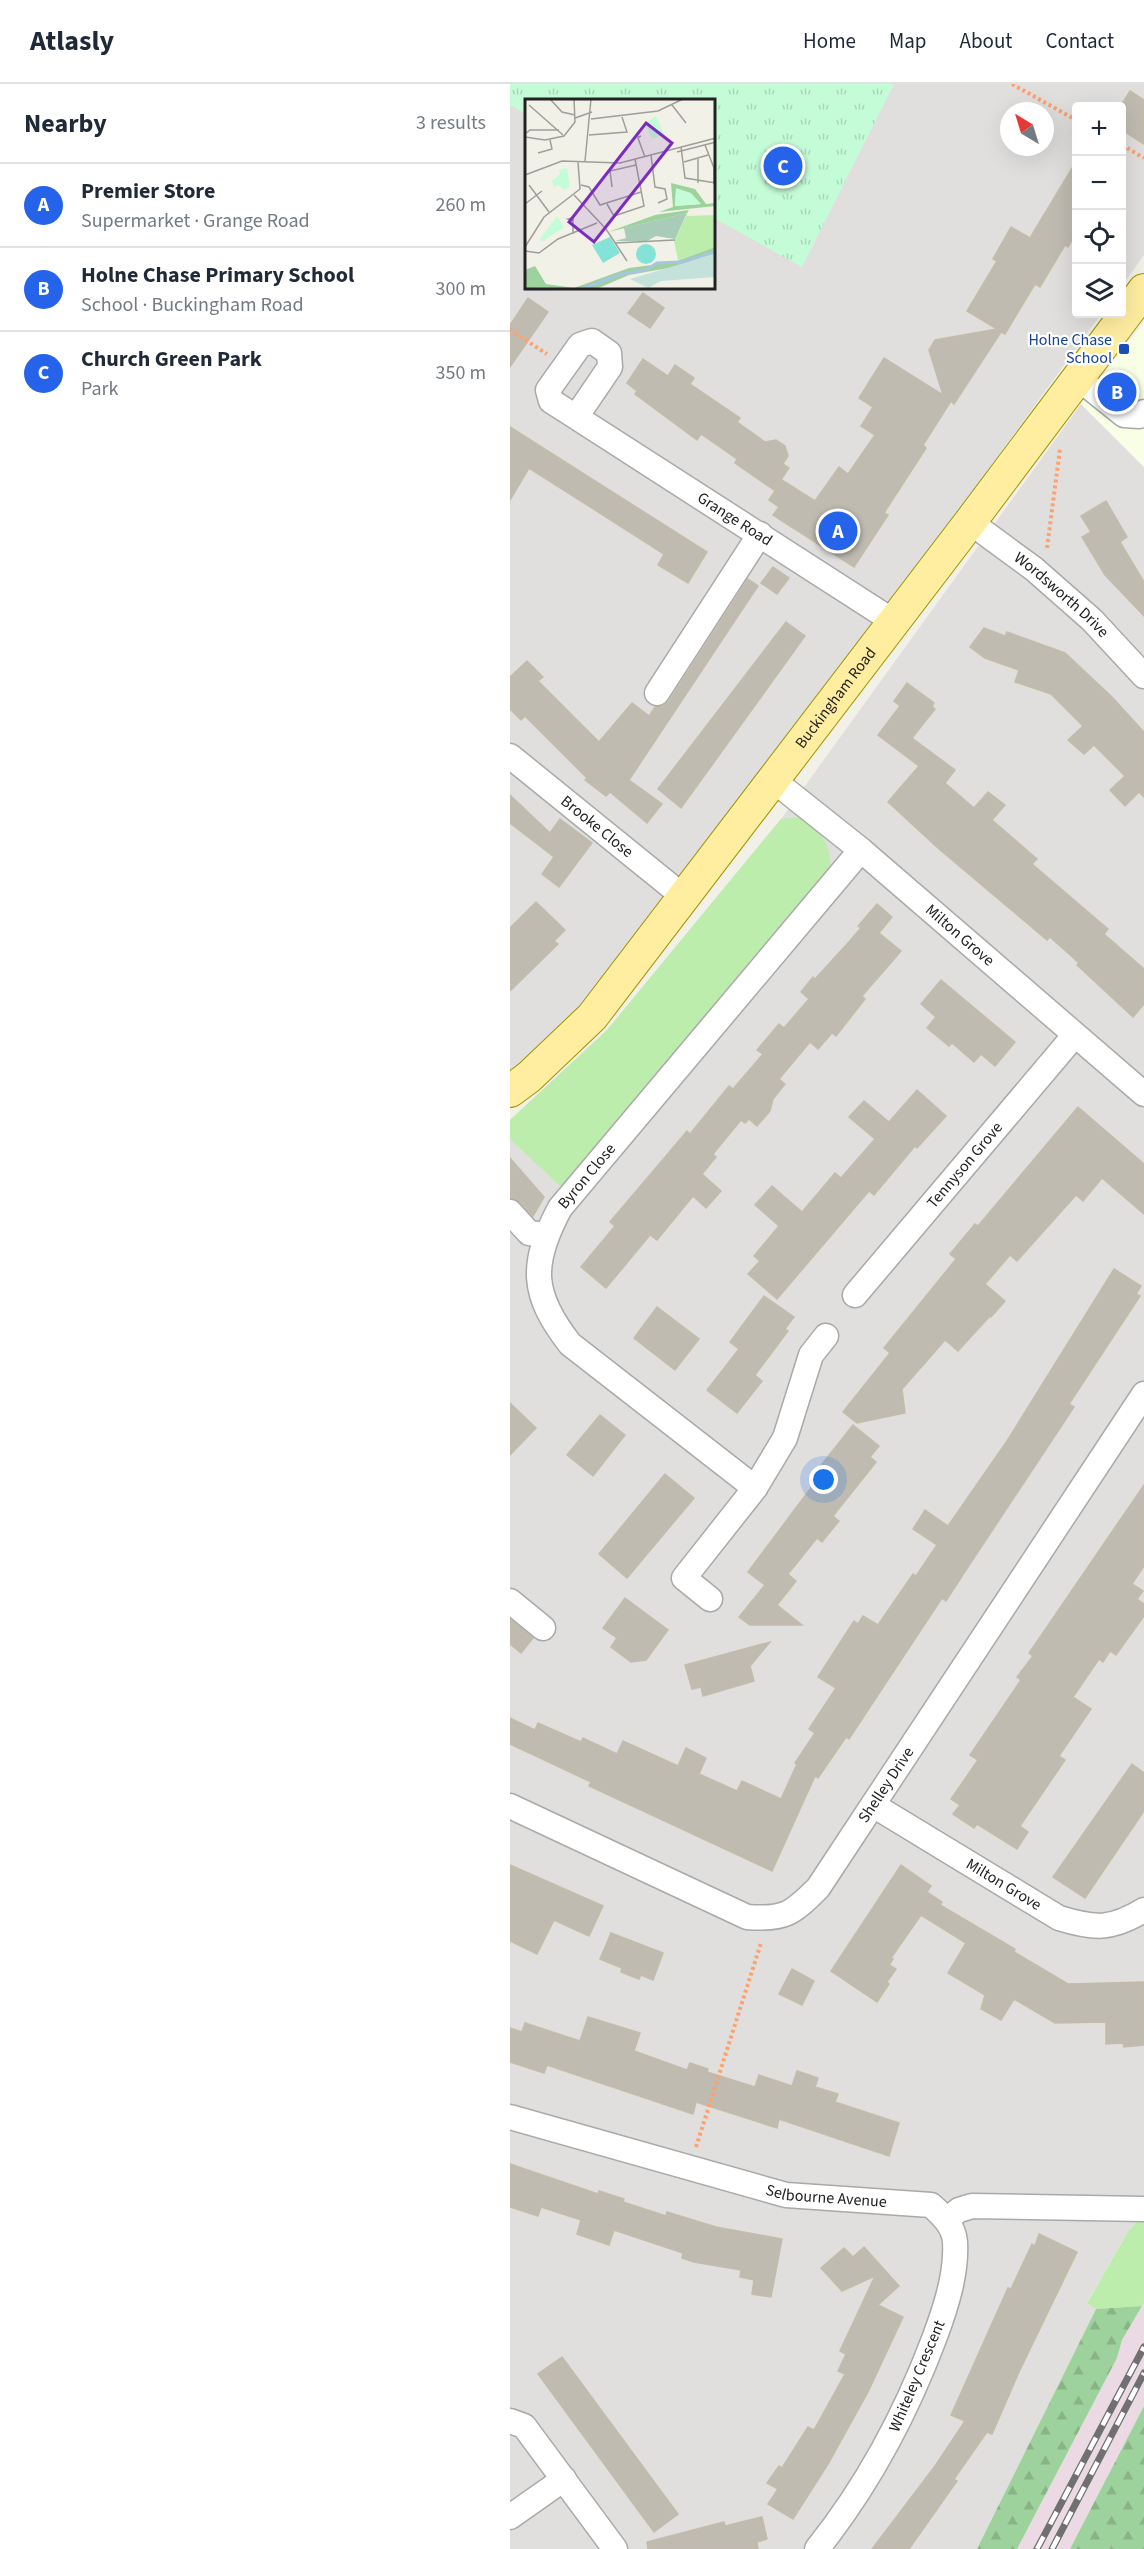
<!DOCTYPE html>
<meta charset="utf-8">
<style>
body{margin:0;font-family:"Source Sans 3",sans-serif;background:#f6f6f7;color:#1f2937}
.controls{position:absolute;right:18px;top:18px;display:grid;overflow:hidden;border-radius:6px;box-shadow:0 6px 24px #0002}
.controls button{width:54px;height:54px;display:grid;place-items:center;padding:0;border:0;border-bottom:2px solid #e0e1e3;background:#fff;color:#1f2937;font:30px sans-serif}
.compass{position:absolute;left:490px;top:18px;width:54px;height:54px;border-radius:50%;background:#fff;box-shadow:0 6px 24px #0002;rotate:322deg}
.you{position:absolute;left:314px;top:1396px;width:21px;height:21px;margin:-15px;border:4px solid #fff;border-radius:50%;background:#1a73e8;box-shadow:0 0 0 9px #1a73e833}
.badge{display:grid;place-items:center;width:39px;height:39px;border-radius:50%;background:#2563eb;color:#fff;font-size:20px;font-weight:700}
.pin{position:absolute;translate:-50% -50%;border:3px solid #fff;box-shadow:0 2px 6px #0006}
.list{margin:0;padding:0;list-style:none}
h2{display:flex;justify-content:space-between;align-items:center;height:78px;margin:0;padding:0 24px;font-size:26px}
h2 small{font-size:20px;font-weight:400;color:#747a83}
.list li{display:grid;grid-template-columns:39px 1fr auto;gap:18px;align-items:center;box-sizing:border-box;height:84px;padding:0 24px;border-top:2px solid #e0e1e3}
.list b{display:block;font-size:22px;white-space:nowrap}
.list p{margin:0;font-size:20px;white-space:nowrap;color:#747a83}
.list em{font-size:20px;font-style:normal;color:#747a83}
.icon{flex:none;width:33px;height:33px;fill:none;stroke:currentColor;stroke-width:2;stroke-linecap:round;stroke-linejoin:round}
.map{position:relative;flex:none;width:634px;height:2465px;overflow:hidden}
header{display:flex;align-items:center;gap:36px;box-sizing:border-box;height:84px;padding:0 30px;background:#fff;border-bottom:2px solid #e0e1e3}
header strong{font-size:28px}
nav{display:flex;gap:33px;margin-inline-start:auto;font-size:21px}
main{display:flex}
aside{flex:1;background:#fff}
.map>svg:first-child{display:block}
</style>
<header>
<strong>Atlasly</strong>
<nav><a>Home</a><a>Map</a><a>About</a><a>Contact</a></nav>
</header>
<main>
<aside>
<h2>Nearby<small>3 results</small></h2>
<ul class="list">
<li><span class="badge">A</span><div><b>Premier Store</b><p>Supermarket · Grange Road</p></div><em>260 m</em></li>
<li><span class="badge">B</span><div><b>Holne Chase Primary School</b><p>School · Buckingham Road</p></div><em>300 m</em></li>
<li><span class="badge">C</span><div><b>Church Green Park</b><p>Park</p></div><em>350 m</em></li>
</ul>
</aside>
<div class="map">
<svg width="634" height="2465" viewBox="0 0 634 2465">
<defs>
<pattern id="forest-firs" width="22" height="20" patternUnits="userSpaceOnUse" patternTransform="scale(1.5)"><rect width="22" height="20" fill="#9ed29c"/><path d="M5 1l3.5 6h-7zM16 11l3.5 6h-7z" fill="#88b486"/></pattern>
<pattern id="park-tufts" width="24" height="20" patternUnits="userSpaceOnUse" patternTransform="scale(1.5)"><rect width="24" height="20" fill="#c5fcd8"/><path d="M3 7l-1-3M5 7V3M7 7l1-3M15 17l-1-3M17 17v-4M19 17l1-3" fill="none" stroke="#a9d8b9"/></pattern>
</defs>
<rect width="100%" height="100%" fill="#f2f1e8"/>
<g fill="#e0dfde" fill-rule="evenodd">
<path d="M0 0H634V171L612 202V22H566V230H591L82 933 0 999ZM16 16H204V204H16ZM499 27H535V63H499Z"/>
<path d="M571 320 634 383V2131L619 2146 577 2218 586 2225 467 2465H0V1036L97 946 271 735Z"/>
</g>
<path fill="#f8ffe4" d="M634 238V383L571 320Z"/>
<path fill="#ebdae4" d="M634 2219V2322L560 2465H507L607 2274 612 2256Z"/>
<g fill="#bcedad">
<path d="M290 733C310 750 321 755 320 784L51 1103 0 1055V1036L97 946 271 735Z"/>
<path d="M630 2135 634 2136V2219L632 2222 586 2225 577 2219 619 2146Z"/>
</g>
<g fill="url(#forest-firs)">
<path d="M632 2222 612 2256 607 2274 507 2465H467L586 2225Z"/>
<path d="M634 2322V2465H560Z"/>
</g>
<path fill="url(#park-tufts)" d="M0 0H384L292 183 204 134V16H16V30L0 21Z"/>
<g fill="#bfbbb1" stroke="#c4bcaa" stroke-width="1.5">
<path d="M620 7 634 16V60L612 46V20Z"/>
<path d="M567 76V148L558 163 555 161 530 203 525 200 495 250 491 248 444 320 441 317 413 361 416 364 374 429 378 431 344 483 263 431 269 423 259 416 272 396 305 417 329 383 338 390 365 351 351 342 363 323 349 314 374 274 433 311 419 266 425 256 487 245 457 227 487 177 483 175 501 143 520 154Z"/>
<path d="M133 209 154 224 140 244 118 229Z"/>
<path d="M18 214 38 228 0 283V241Z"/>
<path d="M133 275 158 292 165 281 184 294 180 300 230 334 227 338 255 358 266 356 275 362 278 372 273 380 279 384 264 406 225 379 227 375 191 350 187 356 125 310 127 307 117 299Z"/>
<path d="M0 343 197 468 178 499 148 481 154 470 19 384 0 416Z"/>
<path d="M596 417 617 453 610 458 634 498V532L595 491 572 453 581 448 571 432Z"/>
<path d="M263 483 279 494 267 510 251 499Z"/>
<path d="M238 495 248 502 119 696 152 720 137 739 100 708 96 712 75 696 77 694 15 632 11 636 0 625V593L17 577 33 593 28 597 89 658 122 619 139 632 145 623 153 622 159 617Z"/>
<path d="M276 538 295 552 171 724 148 705Z"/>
<path d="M474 544 495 552 497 548 555 569 602 613 634 648V713L629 708 615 722 600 706 615 692 584 661 574 670 558 656 573 642 541 610 505 598 509 586 475 574 460 563Z"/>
<path d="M397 599 424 619 422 622 425 625 402 654 445 686 435 699 464 724 478 708 495 721 482 736 527 775 522 780 598 845 594 850 634 885V920L623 933 567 881 569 879 540 853 537 856 429 765 378 718 409 682 368 651 390 622 384 617Z"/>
<path d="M0 711 40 749 50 735 82 759 49 803 32 790 44 773 0 739Z"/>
<path d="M26 818 55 846 44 857 48 860 0 907V844Z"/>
<path d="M367 820 382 833 369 849 391 867 352 912 355 915 326 952 322 949 308 965 300 958 269 995 275 1000 263 1015 260 1027 247 1042 239 1035 235 1039 231 1036 203 1070 206 1073 192 1090 211 1107 196 1124 183 1112 147 1156 140 1151 96 1204 71 1183 105 1142 100 1138 177 1047 180 1050 219 1002 223 1005 253 970 247 966 269 940 274 944 299 915 291 908 303 893 305 895 337 860 351 844 348 842Z"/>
<path d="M431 896 505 958 485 982 471 970 464 978 442 959 439 962 417 944 426 933 411 920Z"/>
<path d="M407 1006 436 1032 407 1064 405 1062 364 1111 359 1107 267 1215 238 1190 250 1177 244 1172 269 1142 245 1121 262 1102 292 1128 325 1089 331 1094 365 1055 339 1033 354 1017 379 1038Z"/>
<path d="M568 1023 634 1080V1130L592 1094 573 1117 566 1111 507 1177 500 1171 475 1200 495 1217 481 1233 480 1232 448 1267 435 1256 392 1305 395 1329 347 1339 333 1328 380 1269 374 1264 446 1175 440 1170 465 1140 468 1142Z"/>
<path d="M0 1074 34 1113 23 1132 10 1118 0 1114Z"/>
<path d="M604 1185 631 1202 626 1210 630 1212 559 1320 564 1323 454 1489 436 1517 432 1514 339 1655 336 1653 308 1694 305 1692 262 1787 79 1702 81 1698 0 1660V1634L25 1646 28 1639 71 1658 73 1654 107 1670 113 1657 168 1682 176 1664 196 1674 189 1690 227 1707 232 1697 271 1715 287 1680 285 1679 305 1649 299 1645 326 1604 308 1593 315 1582 344 1537 348 1540 353 1532 368 1541 403 1490 406 1492 427 1461 403 1445 415 1426 438 1442 497 1357Z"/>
<path d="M254 1212 284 1233 275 1245 278 1247 245 1291 252 1297 227 1329 197 1306 229 1265 220 1258Z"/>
<path d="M147 1223 189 1255 165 1286 124 1254Z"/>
<path d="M0 1319 26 1344 0 1371Z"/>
<path d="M90 1331 115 1351 83 1392 57 1371Z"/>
<path d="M343 1341 369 1362 360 1373 366 1378 323 1432 329 1437 312 1458 307 1454 278 1490 286 1497 267 1521 292 1541H240L229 1533 255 1501 238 1488 309 1393 304 1390Z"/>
<path d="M155 1390 184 1414 117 1494 89 1470Z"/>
<path d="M634 1401V1482L622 1500 633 1507 627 1515 634 1520V1532L606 1571 600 1567 593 1578 589 1575 563 1613 581 1625 549 1672 555 1676 510 1742 518 1748 507 1765 467 1740 464 1744 443 1730 450 1721 441 1715 468 1676 460 1671 511 1596 507 1593 523 1572 519 1569Z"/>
<path d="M115 1514 158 1546 136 1576 121 1578 101 1563 107 1554 93 1544Z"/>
<path d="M0 1535 23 1554 11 1569 0 1560Z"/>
<path d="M260 1558 240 1582 244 1597 193 1612 191 1603 182 1605 175 1581Z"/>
<path d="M622 1680 634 1689V1727L575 1814 543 1793Z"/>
<path d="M0 1781 93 1822 79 1852 44 1836 27 1870 0 1857Z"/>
<path d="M391 1781 421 1802 417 1808 432 1818 430 1821 505 1865 504 1868 558 1900 634 1898V1961L614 1963 613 1959 596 1960V1938L545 1939 504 1915 491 1936 471 1925 475 1911 438 1889 456 1859 411 1831 381 1874 383 1875 379 1881 386 1885 377 1898 379 1900 367 1918 321 1887Z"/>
<path d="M101 1849 153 1869 143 1896 131 1891 129 1895 111 1888 112 1884 90 1875Z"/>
<path d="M282 1885 304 1897 292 1921 269 1910Z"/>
<path d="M78 1933 130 1949 124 1967 177 1986 180 1979 198 1985 197 1988 245 2003 249 1991 282 2002 287 1987 308 1994 305 2003 328 2010 325 2018 389 2039 379 2072 269 2035 267 2044 186 2018 183 2030 37 1981 34 1989 0 1978V1944L12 1948 15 1939 70 1957Z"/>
<path d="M0 2080 88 2110 89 2107 114 2115 113 2118 156 2132 157 2128 206 2143 272 2155 261 2213 242 2210 244 2196 230 2193 231 2186 184 2178 172 2174 173 2169 104 2146 99 2161 67 2150 71 2136 31 2123 28 2132 0 2123Z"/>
<path d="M529 2150 567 2168 509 2288 482 2350 477 2348 444 2395 447 2397 399 2465H362L425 2382 455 2337 441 2331 498 2204 501 2205 522 2160 525 2162Z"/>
<path d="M354 2163 389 2202 368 2221 393 2233 358 2308 318 2380 283 2435 258 2420 268 2405 257 2399 269 2382 272 2384 298 2343 304 2346 335 2290 328 2287 336 2270 330 2267 365 2192 332 2207 311 2184 334 2164 343 2173Z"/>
<path d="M52 2273 168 2430 144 2448 28 2290Z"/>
<path d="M252 2433 257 2455 247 2458 248 2465H138L137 2458 214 2438 215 2442Z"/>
</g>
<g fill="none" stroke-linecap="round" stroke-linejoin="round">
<defs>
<g id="minor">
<path d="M568 294 614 331 629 332 634 328"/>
<path id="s1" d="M66 333 100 283 99 269 82 257 70 261 38 306 41 317 66 333 383 537"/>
<path id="s2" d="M460 438 524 485 582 536 634 592"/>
<path d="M147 609 250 450"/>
<path id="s3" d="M0 672 174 813"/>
<path id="s4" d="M263 696 351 766 634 1010"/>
<path d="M0 1128 19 1149 35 1151"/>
<path id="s5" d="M345 1211 564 952"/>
<path id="s6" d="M245 1404 60 1260C21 1210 20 1180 50 1124L351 766"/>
<path d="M200 1515 174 1494 245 1404 275 1354 301 1271 316 1252"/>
<path d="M0 1517 33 1544"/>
<path id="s7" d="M363 1721 549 1834C585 1845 601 1846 634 1826"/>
<path id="s8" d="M0 1722 237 1833C274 1836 282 1830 308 1804L634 1310"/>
<path id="s9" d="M0 2033 276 2111 421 2121C432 2131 444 2142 445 2158 447 2190 435 2226 424 2255 395 2332 358 2401 307 2465"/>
<path d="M437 2135 449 2126 462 2122 634 2125"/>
<path d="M0 2337 14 2342 105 2465"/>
<path d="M0 2433 54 2395"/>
</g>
<g id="major">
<path id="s10" d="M0 1007 19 993 82 933 460 438 634 206"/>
</g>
</defs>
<use href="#minor" stroke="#a9a9a9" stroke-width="27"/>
<use href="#major" stroke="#9f9300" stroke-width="34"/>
<g stroke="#ffa16c" stroke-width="4" stroke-dasharray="3 3" stroke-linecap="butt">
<path d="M502 0 566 36"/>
<path d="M612 61 634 74"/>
<path d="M0 246 37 270"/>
<path d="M537 464 550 365"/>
<path d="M186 2063 251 1859"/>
</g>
<use href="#minor" stroke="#fff" stroke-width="24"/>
<use href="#major" stroke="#ffeea0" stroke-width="32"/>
<defs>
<g id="rail">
<path d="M527 2465 634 2263"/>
<path d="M542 2465 634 2289"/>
</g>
</defs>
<use href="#rail" stroke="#707070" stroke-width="7"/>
<use href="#rail" stroke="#fff" stroke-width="4.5" stroke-dasharray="14" stroke-linecap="butt"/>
</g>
<rect fill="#1a4fb4" stroke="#fff" stroke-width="2" x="608" y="259" width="12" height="12" rx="3"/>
<g text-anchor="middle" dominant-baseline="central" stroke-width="4.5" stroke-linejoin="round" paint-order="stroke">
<g font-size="16" fill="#164399" stroke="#fff" text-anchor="end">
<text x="602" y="256">Holne Chase<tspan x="602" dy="18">School</tspan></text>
</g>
<g font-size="16" fill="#222" stroke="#fff">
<text stroke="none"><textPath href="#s1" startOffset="393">Grange Road</textPath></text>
<text stroke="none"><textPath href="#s2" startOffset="117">Wordsworth Drive</textPath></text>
<text stroke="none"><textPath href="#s10" startOffset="512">Buckingham Road</textPath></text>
<text stroke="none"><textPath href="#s3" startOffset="112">Brooke Close</textPath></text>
<text stroke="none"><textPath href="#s4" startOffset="243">Milton Grove</textPath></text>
<text stroke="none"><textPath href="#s5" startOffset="170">Tennyson Grove</textPath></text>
<text stroke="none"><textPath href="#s6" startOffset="424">Byron Close</textPath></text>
<text stroke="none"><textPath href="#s8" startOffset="466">Shelley Drive</textPath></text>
<text stroke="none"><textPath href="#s7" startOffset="153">Milton Grove</textPath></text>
<text stroke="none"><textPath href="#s9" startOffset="327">Selbourne Avenue</textPath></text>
<text transform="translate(407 2292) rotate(-67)">Whiteley Crescent</text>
</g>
</g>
<g transform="translate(15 15)">
<rect width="190" height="190" fill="#f2f1e8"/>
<path d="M163 113 162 117 190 116V148L153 161 149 142Z" fill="#bcedad"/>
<path d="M146 84 170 90 181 105 190 104V107L134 113 148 108ZM151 90 176 105 150 107ZM164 111 162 114 83 133 130 116ZM190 148V153L155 167 104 176 71 190H0V171L10 167 21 185 49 189 104 169 149 163Z" fill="#9ed29c" fill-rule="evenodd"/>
<path d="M190 155V178L136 182 123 189 105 180Z" fill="#c4e1db"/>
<path d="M162 114 150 140 131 137 122 142H90L101 139 99 129Z" fill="#a8ccb7"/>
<path d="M131 17 139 35 127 40 120 24ZM42 69 45 87 39 91 34 86 29 88 27 82 35 75 34 71ZM151 89 166 94 176 105 150 107ZM32 117 39 128 17 143 15 140Z" fill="#c5fcd8"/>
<path d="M85 138 95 154 78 164 67 146ZM111 155a10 10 0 1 1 20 0a10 10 0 1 1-20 0Z" fill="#84e3d6"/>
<path fill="none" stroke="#a7c5e1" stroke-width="3" d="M0 190H25M56 190 97 175 121 171 132 164 156 163 191 153"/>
<path fill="none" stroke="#9f9e99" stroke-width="1.5" d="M25 0 37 13 50 16M4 6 38 36M147 6 161 24M50 19 67 13M66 20 133 12 158 0M0 35 5 31H34M64 36 102 33 97 18M0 38 20 41 39 37 50 23 49 0M113 39 116 37 113 38V39L117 50 120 58M180 46 189 69V85M156 48 160 79 191 84M152 53 191 43M13 54 27 50 25 41M126 56 130 88 140 90 142 100 133 104M60 62 66 0M159 63 183 56M0 76 37 62 95 64 191 39M173 84V60M4 86 24 113M56 86 64 88 75 106 116 93M87 88 85 72 111 66M49 96 81 130 102 162M0 105 17 92M82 105 89 117 119 107 110 60M48 122 43 120 48 119V135M90 144 150 141M0 148 19 118 55 90 53 63M0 152 14 154 33 140 72 124"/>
<path fill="#7b2cbf" fill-opacity="0.15" stroke="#7b2cbf" stroke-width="3" d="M121 24 147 44 69 143 44 123Z"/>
<rect width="190" height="190" fill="none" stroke="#222" stroke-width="3"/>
</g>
</svg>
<div class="controls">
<button>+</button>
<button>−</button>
<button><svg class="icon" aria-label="locate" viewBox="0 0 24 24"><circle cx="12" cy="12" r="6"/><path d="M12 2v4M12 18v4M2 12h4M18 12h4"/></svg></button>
<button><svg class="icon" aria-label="layers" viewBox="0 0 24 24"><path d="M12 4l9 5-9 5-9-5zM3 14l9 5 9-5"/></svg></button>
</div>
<svg class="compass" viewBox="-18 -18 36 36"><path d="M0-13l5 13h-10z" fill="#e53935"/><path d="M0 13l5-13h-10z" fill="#747a83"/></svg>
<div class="you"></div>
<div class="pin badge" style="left:328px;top:447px">A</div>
<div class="pin badge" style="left:607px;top:308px">B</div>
<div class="pin badge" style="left:273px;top:82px">C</div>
</div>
</main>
